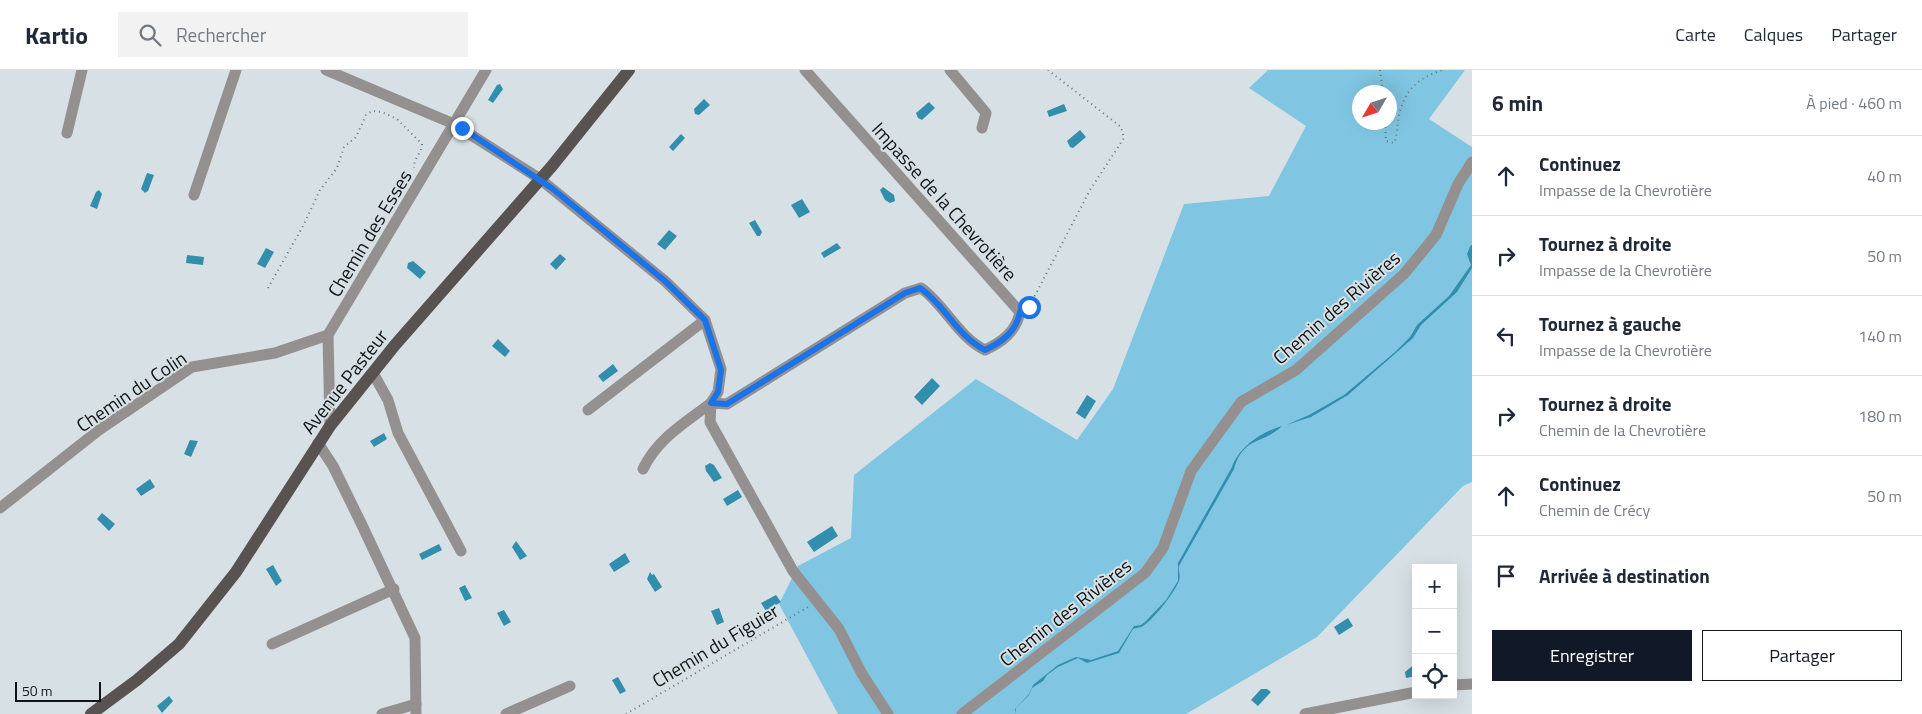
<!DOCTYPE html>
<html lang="fr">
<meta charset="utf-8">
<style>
body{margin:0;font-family:"Titillium Web",sans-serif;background:#f2f2f3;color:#1f2937}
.controls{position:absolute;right:15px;bottom:15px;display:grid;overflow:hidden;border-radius:0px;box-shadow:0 5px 20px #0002}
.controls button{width:45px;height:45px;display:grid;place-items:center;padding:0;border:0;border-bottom:1px solid #e0e1e3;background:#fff;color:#1f2937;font:25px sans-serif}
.compass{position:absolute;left:1352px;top:15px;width:45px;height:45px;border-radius:50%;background:#fff;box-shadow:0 5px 20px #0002;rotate:231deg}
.scale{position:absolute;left:15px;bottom:12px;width:86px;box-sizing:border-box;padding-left:5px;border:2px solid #121517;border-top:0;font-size:14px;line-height:18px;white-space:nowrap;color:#121517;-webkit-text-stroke:4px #d7e0e4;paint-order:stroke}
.stop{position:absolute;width:15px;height:15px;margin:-11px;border:4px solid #1a73e8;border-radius:50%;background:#fff}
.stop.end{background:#1a73e8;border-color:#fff;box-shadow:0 1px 5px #0008}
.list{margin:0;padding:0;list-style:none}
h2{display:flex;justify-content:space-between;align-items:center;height:65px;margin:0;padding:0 20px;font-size:21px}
h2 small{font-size:16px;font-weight:400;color:#747a83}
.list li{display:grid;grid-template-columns:32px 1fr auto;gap:15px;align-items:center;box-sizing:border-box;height:80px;padding:0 20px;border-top:1px solid #e0e1e3}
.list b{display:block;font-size:19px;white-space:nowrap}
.list p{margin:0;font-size:16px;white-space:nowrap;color:#747a83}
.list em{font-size:16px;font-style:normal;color:#747a83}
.actions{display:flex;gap:10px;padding:15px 20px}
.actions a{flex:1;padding:11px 0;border:1px solid #111827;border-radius:0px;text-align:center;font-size:18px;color:#111827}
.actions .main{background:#111827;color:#fff}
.icon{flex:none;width:28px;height:28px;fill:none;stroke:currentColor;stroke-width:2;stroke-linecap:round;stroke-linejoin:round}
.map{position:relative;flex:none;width:1472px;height:644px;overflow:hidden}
header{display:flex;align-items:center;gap:30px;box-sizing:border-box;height:70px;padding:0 25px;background:#fff;border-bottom:1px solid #e0e1e3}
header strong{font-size:24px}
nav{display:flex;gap:28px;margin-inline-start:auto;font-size:18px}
.search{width:350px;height:45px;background:#f2f2f3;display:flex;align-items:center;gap:12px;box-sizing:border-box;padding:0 18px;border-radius:0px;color:#747a83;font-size:19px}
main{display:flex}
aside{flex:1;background:#fff}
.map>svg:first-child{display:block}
</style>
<header>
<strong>Kartio</strong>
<div class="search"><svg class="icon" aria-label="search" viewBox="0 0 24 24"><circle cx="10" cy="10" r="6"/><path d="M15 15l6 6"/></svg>Rechercher</div>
<nav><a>Carte</a><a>Calques</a><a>Partager</a></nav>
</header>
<main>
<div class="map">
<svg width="1472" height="644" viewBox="0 0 1472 644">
<rect width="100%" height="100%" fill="#d7e0e4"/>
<path fill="#80c6e2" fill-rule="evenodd" d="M1268 0H1465L1429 49 1472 77V412L1463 416 1317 567 1186 644H838L779 534 798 496 851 468 854 405 976 309 1077 370 1113 319 1184 134 1269 126 1306 56 1249 18ZM1360 22H1390V52H1360Z"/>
<g fill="#318ead">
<path d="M500 14 503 19 493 33 488 30 497 15Z"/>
<path d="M704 29 710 35 699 45 695 44 694 39Z"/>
<path d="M929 32 935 38 922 50 918 48 916 43Z"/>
<path d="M1064 34 1067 41 1049 47 1047 41Z"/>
<path d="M1080 60 1086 67 1073 78 1070 77 1067 71Z"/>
<path d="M681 64 685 68 673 81 669 77Z"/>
<path d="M147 103 154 105 148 121 145 123 141 119Z"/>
<path d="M883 117 894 125 895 131 890 133 885 130 880 120Z"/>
<path d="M99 120 102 124 97 139 90 136 96 122Z"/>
<path d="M802 129 810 142 799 148 791 135Z"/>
<path d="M755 150 762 162 760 166H757L749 153Z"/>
<path d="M669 160 677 166 665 180 657 174Z"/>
<path d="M837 173 841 178 824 188 821 183Z"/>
<path d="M1470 177 1472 179V198L1457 222 1421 255 1413 268 1348 325 1311 347 1286 355 1309 345 1344 325 1395 282 1410 267 1417 255 1449 226 1471 195 1467 184Z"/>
<path d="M266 178 274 182 265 198 257 194Z"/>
<path d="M560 184 566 189 556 200 550 194Z"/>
<path d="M187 185 204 187 203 195 186 193Z"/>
<path d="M413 191 426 202 420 209 407 198 408 193Z"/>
<path d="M498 269 510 281 505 287 492 276Z"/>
<path d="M613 294 618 301 603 312 598 306Z"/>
<path d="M932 308 940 316 922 335 914 327Z"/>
<path d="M1087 325 1096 331 1085 349 1076 343Z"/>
<path d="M1282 356C1264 374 1243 366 1234 399L1179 496C1178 501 1181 505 1179 511 1175 522 1151 553 1141 557 1138 558 1135 558 1133 559L1119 583 1087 593 1078 588 1058 597 1047 605 1043 611 1032 618 1029 625 1016 638 1015 644V639L1029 624 1033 615 1058 595 1076 587 1091 590 1118 581 1134 556 1141 555 1145 552 1166 530 1178 511V493L1232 397C1239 377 1261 362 1282 356Z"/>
<path d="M384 363 387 369 374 377 370 371Z"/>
<path d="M190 370 198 371 191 387 184 384Z"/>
<path d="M710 393 714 395 722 408 714 412 706 401 705 396Z"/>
<path d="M150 409 155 417 141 426 136 419Z"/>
<path d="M738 420 742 427 727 436 723 429Z"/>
<path d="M102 443 115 454 109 461 97 449Z"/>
<path d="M832 456 838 466 814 482 807 472Z"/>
<path d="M516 471 527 486 520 490 512 477Z"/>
<path d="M439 474 442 480 422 490 419 484Z"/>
<path d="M625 483 630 492 614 502 609 494Z"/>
<path d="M273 495 282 511 276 516 266 499Z"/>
<path d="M650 502 652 505 654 504 662 517 655 522 647 509Z"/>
<path d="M465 515 472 528 465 531 459 518Z"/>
<path d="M776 525 781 532 766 541 761 533Z"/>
<path d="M719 538 724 552 717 555 711 541Z"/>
<path d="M504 540 511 552 504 556 497 543Z"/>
<path d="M1348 548 1353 556 1339 565 1334 557Z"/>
<path d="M1416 593V606L1406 608 1405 602Z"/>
<path d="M618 607 626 621 620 624 612 610Z"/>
<path d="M1261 619H1267L1271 622 1258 636 1251 630Z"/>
<path d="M169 626 173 631 162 643 157 636Z"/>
</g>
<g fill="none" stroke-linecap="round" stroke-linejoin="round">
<path stroke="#318ead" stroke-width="4" d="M1472 177 1470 185 1472 191"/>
<g stroke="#6f7578" stroke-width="2" stroke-dasharray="1 4" stroke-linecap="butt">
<path d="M1380 0 1383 22"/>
<path d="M1385 52 1386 71 1394 73C1398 65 1397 55 1399 46 1405 19 1417 9 1442 0"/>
<path d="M366 178 363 174 373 159 377 161"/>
<path d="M268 218 303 156 320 120 337 98 344 77 356 67 366 45 372 41 382 42 397 49 422 74C422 83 413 89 414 98"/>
<path d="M1030 235 1090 120 1124 68 1121 57 1048 0"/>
<path d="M626 644 808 537"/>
</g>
<g stroke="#959090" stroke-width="11">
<path d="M326 0 454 54 540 109 665 211 705 250 721 299 718 322 711 333 710 352 793 501 839 559 862 604 888 644"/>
<path d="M950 0 986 43 982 58"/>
<path d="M67 63 82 0"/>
<path d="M194 125 236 0"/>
<path d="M373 303 388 330 398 363 461 481"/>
<path d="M711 333 727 334 905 223 921 218C945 235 958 267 985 280 1002 272 1016 262 1020 242L805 0"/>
<path d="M588 340 705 250"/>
<path d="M330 356 328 265 486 0"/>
<path d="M318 373 333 396 361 453 415 568 416 644"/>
<path d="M643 399C658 368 685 353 711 333"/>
<path d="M0 438 99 360 192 297 275 283 328 265"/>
<path d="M272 574 394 519"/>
<path d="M1453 615 1472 614"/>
<path d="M382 644 416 634"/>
<path d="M506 644 570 616"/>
<path d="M962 644 1145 503 1163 478 1191 401 1241 332 1296 300 1404 204 1436 165 1458 114 1472 92"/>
<path d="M1305 644 1416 622"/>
</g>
<path stroke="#585250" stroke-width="12" d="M91 644 137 610 179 574 236 502 330 356 395 275 552 96 629 0"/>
</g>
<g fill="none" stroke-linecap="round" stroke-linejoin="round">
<path stroke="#1a73e8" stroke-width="6" d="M462 58 553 119 665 211 705 250 721 300 718 322 711 333 727 334 905 223 920 218C945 235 958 267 985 280 1002 272 1016 262 1020 242L1029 237"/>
</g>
<g text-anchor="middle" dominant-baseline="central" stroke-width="4" stroke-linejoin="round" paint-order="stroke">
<g font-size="19" fill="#121517" stroke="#d7e0e4">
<text transform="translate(945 131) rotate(48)">Impasse de la Chevrotière</text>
<text transform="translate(369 163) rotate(-59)">Chemin des Esses</text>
<text transform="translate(1336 237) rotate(-41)">Chemin des Rivières</text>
<text transform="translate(344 311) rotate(-52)">Avenue Pasteur</text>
<text transform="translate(131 321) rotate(-34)">Chemin du Colin</text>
<text transform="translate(1065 542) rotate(-38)">Chemin des Rivières</text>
<text transform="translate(715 575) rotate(-31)">Chemin du Figuier</text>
</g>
</g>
</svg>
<div class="controls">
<button>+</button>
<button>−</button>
<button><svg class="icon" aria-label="locate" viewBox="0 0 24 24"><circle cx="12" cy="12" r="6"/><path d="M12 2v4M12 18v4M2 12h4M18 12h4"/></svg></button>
</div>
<svg class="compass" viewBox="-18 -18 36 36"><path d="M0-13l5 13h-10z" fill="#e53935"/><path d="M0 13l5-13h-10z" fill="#747a83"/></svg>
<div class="scale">50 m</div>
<div class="stop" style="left:1029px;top:237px"></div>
<div class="stop end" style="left:462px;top:58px"></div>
</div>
<aside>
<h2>6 min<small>À pied · 460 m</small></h2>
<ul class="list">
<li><svg class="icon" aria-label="ahead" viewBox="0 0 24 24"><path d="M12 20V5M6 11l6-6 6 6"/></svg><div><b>Continuez</b><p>Impasse de la Chevrotière</p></div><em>40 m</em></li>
<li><svg class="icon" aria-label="right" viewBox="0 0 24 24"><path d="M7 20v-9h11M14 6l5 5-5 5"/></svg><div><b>Tournez à droite</b><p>Impasse de la Chevrotière</p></div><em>50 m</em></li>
<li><svg class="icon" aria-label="left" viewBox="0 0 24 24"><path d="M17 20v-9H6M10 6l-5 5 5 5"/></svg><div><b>Tournez à gauche</b><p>Impasse de la Chevrotière</p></div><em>140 m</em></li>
<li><svg class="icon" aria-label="right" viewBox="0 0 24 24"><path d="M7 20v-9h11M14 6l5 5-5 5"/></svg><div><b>Tournez à droite</b><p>Chemin de la Chevrotière</p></div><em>180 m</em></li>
<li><svg class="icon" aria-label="ahead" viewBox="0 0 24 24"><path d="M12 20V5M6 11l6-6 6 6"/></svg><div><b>Continuez</b><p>Chemin de Crécy</p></div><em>50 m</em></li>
<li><svg class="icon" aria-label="arrive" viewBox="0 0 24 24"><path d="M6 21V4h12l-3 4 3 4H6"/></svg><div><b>Arrivée à destination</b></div></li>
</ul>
<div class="actions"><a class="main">Enregistrer</a><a>Partager</a></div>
</aside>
</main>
